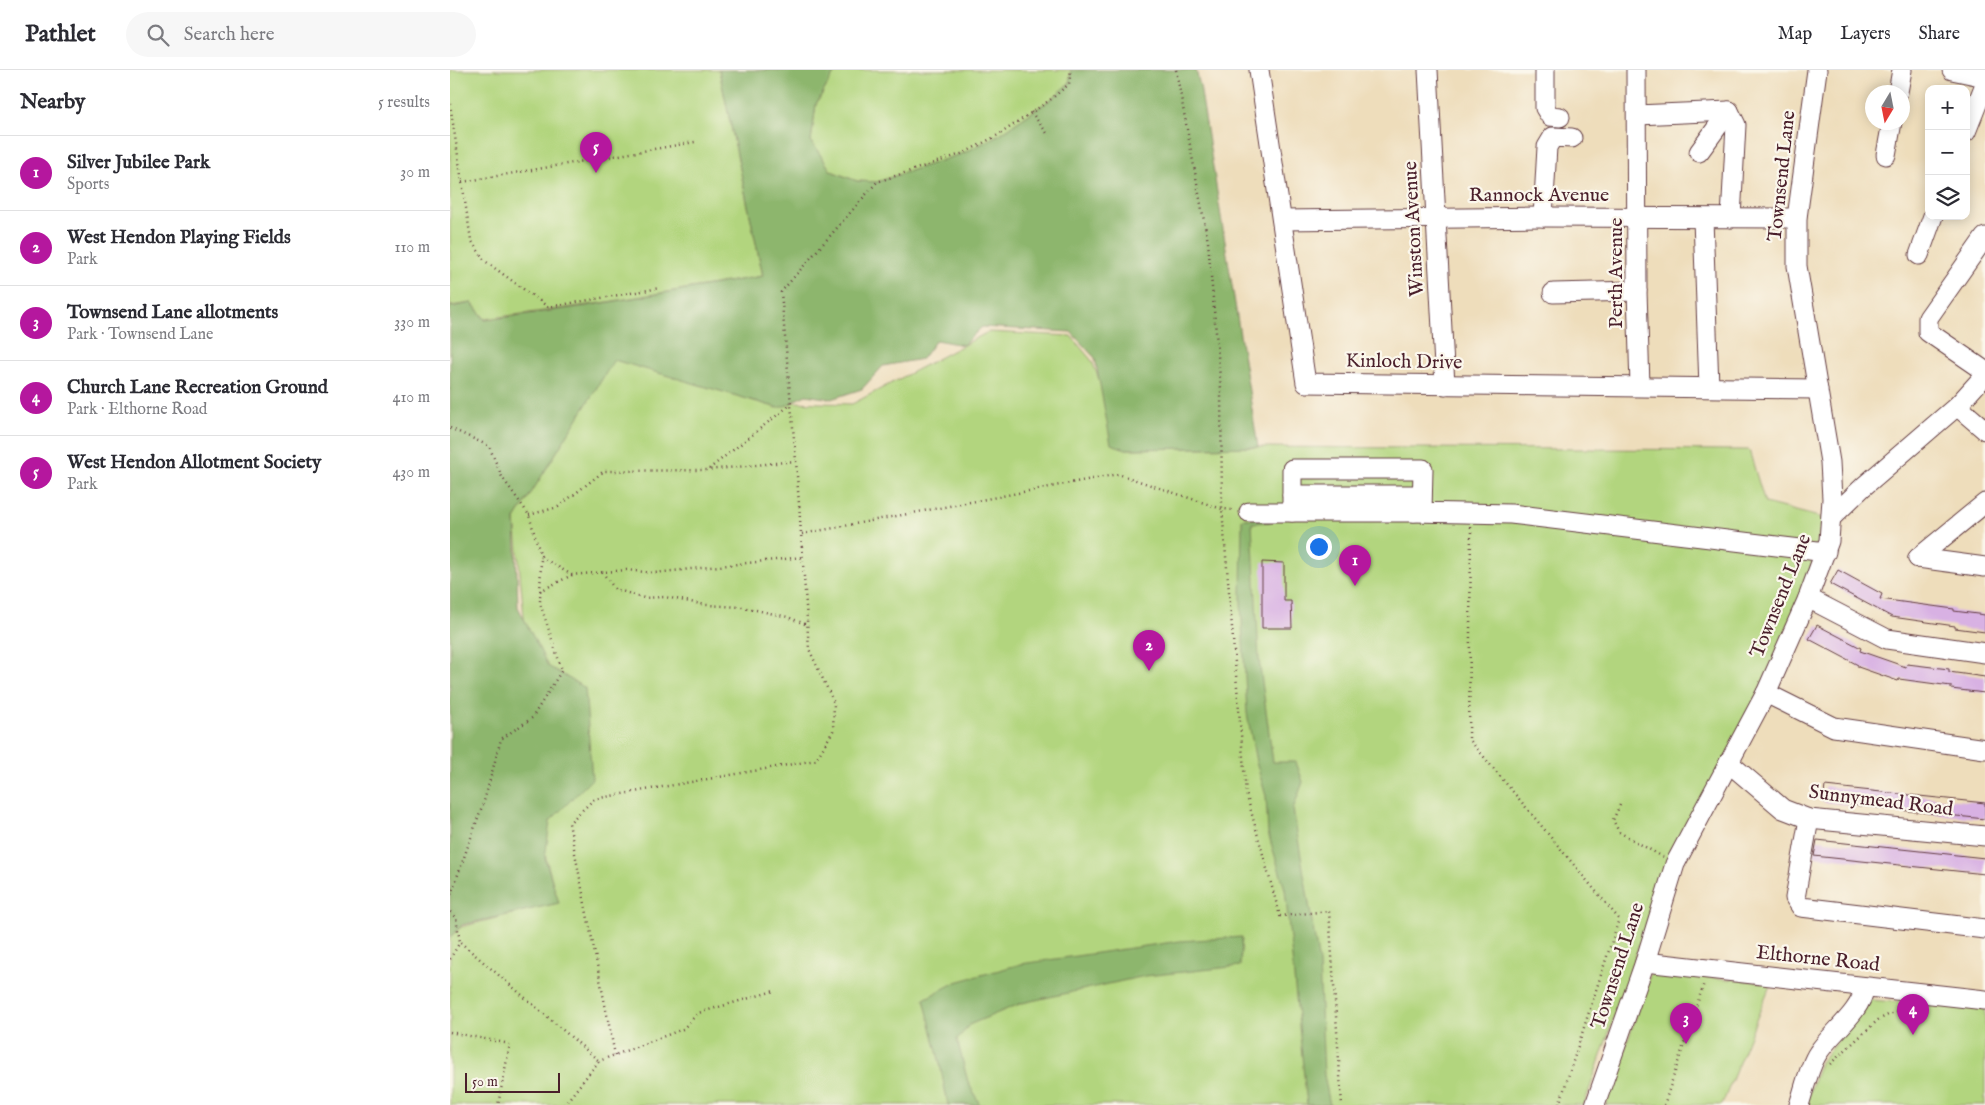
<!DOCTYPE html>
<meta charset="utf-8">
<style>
body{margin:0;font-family:"IM FELL English",serif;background:#f7f7f7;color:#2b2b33}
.controls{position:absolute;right:15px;top:15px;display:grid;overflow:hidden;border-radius:10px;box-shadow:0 2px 12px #0003}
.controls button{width:45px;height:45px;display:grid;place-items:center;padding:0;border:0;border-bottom:1px solid #e1e1e2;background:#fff;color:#2b2b33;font:25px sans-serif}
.compass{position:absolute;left:1415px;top:15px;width:45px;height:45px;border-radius:50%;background:#fff;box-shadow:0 2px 12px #0003;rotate:190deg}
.scale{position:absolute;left:15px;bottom:12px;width:95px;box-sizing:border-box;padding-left:5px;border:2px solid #4a1f2b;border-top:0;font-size:14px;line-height:18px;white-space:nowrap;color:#4a1f2b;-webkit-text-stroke:4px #fbf7ec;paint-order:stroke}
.you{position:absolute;left:868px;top:476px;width:18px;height:18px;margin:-12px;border:4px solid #fff;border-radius:50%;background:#1a73e8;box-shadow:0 0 0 8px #1a73e833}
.badge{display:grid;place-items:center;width:32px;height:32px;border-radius:50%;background:#b5179e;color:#fff;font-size:16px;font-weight:700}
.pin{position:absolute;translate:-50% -41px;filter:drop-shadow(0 1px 2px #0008)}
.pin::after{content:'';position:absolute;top:26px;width:18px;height:15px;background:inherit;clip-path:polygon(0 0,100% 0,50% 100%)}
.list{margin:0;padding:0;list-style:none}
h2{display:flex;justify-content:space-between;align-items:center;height:65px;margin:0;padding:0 20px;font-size:21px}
h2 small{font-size:16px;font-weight:400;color:#7c7c81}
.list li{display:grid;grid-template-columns:32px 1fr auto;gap:15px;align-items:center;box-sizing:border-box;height:75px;padding:0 20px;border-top:1px solid #e1e1e2}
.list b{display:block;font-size:19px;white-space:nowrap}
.list p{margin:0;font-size:16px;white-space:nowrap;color:#7c7c81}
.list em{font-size:16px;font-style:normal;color:#7c7c81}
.icon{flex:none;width:28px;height:28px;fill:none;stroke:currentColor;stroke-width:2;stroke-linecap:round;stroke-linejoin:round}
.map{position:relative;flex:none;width:1535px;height:1035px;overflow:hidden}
header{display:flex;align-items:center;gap:30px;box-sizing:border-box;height:70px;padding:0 25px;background:#fff;border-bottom:1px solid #e1e1e2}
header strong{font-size:24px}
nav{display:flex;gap:28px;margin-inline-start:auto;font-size:18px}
.search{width:350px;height:45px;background:#f7f7f7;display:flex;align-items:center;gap:12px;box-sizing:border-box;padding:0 18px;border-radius:28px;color:#7c7c81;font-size:19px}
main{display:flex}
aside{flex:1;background:#fff}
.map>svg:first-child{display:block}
</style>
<header>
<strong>Pathlet</strong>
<div class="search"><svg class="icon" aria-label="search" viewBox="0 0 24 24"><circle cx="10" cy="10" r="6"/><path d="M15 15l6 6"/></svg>Search here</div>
<nav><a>Map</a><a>Layers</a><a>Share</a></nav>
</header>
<main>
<aside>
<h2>Nearby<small>5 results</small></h2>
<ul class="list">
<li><span class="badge">1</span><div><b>Silver Jubilee Park</b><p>Sports</p></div><em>30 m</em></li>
<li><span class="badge">2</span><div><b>West Hendon Playing Fields</b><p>Park</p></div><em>110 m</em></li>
<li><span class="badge">3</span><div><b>Townsend Lane allotments</b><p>Park · Townsend Lane</p></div><em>330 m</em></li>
<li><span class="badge">4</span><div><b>Church Lane Recreation Ground</b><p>Park · Elthorne Road</p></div><em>410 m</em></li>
<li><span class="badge">5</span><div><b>West Hendon Allotment Society</b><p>Park</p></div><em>430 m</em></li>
</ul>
</aside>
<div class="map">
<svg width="1535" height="1035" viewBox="0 0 1535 1035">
<rect width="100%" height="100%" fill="#fbf7ec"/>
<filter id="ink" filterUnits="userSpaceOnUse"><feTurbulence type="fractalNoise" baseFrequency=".02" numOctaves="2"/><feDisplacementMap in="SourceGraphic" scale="10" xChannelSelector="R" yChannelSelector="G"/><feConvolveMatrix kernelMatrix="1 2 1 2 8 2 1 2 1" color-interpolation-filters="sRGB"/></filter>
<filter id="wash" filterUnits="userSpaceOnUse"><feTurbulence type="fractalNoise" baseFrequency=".0096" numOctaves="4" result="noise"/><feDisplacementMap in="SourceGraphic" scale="20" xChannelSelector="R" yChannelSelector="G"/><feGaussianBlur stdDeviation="1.12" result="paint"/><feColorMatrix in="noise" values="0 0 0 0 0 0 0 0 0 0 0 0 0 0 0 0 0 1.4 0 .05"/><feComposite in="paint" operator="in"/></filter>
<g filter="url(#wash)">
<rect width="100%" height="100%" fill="#edb"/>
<g fill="#b2d57e" stroke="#7e7a54">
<path d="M0 0H269L313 206 151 233 35 249 22 233 0 236Z"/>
<path d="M386 0H621L619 14 600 30 550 64 514 83 427 112 407 111 381 101 361 71 366 34Z"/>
<path d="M538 262 621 266 642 291 676 379 808 377 1299 380 1315 433 1373 448 1357 513 1279 688 1217 794 1134 1035H0V867L11 857 108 832 96 789 65 449 164 289 328 338 341 332 402 334Z"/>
<path d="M1201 902 1321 913 1272 1035H1156Z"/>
<path d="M1421 930 1535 939V1035H1355L1370 992Z"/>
</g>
<g fill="#8db66d" stroke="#6c6a4c">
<path d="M269 0H386L366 34 361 71 381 101 407 111 427 112 514 83 550 64 600 30 619 14 621 0H746L750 16 808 377 676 379 661 374 645 288 621 262 532 257 513 275 486 270 472 289 433 296 412 319 381 329 356 325 341 332V334L328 338 164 290 65 449 68 537 98 596 135 618 142 709 100 751 95 788 109 833 12 855 0 867V237L22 233 35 250 136 236 313 206Z"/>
<path d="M826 448 823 452 802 453 809 590 823 692H846L853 712 843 739 869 893 874 1005 880 1035H857L835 819 818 763 816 726 806 692 797 643 791 532 792 449Z"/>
<path d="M792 867 790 896 695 906 572 933 521 954 507 969 518 1012 530 1035H498L490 994 474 929 506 912 571 894 730 871Z"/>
</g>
<g id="blocks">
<g fill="#d8b1e3">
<path d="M812 492 834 493V531H841L842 558H812Z"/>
<path d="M1388 500 1432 524 1430 529 1504 539V541L1535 545V562L1505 558V556L1442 547 1380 514Z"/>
<path d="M1367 555 1411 578 1410 581 1456 597 1457 594 1499 599V602L1535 607V623L1501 619V616L1449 609 1448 611 1408 597V595L1359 569Z"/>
<path d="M1375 716 1535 733V749L1373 732Z"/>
<path d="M1367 770 1535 788V804L1364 786Z"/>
</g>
</g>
</g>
<g filter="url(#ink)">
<use href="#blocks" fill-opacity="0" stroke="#633c41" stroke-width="1"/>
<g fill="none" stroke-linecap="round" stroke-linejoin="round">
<defs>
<g id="minor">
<path d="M809 0 856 313 1368 319"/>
<path d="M978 0 995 315"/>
<path d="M1095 0V38L1100 46 1110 47"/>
<path d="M1186 0 1187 221 1190 316"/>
<path d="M1502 0 1535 7"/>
<path d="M1448 22 1452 0"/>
<path d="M1187 45 1279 41 1286 55 1281 148"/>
<path d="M1516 62 1535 14"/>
<path d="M1249 82 1279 41"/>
<path d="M1436 85 1442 52"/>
<path d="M1093 147 1097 77 1103 67 1122 68"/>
<path d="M1253 149 1259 317"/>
<path d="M832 150 1093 147 1347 148"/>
<path d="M1535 167 1478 248V262L1535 301"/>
<path d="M1469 185 1483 146"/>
<path d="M1103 223 1187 221"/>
<path d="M1507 336 1535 360"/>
<path d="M842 425V442H964"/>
<path d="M799 442H842"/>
<path d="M972 442 973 399H842V425H963L964 442 1061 444 1376 482"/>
<path d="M1382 447 1413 417 1507 336 1535 305"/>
<path d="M1468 488 1535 433"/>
<path d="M1468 488 1535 497"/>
<path d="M1358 528 1437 569 1535 583"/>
<path d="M1316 623 1384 657 1535 679"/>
<path d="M1279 693 1333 739 1359 749 1535 766"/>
<path d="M1359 749 1345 828 1351 837 1535 859"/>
<path d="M1195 892 1535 930"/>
<path d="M1145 1035 1195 892 1225 794 1316 623 1358 528 1379 471 1382 429 1380 392 1347 196V148L1367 0"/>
<path d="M1349 1035C1354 1020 1359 996 1368 983 1382 961 1410 944 1415 917"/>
</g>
</defs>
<use href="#minor" stroke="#633c41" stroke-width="21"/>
<g stroke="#633c41" stroke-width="2.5" stroke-dasharray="1 4" stroke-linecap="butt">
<path d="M726 0 758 172 771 319 772 439 796 723 830 846 879 841 892 1035"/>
<path d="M0 34 21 170 35 191 98 237 210 218"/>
<path d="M581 42 597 63"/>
<path d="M12 112 245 72"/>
<path d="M0 358 39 376 52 407 79 445 91 487 90 533 112 600 82 648 51 669 35 728 0 827"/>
<path d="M259 399 340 335"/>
<path d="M79 445 108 437 154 401 257 400 346 391"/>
<path d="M1021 457 1019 669 1169 849 1109 1035"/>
<path d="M352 464 668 404 772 439 785 440"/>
<path d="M91 487 122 505 176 500 204 503 353 487"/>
<path d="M152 502 165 519 194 528 215 527 256 535 292 537 338 547 357 555"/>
<path d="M90 521 122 505"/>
<path d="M1170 735 1163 750 1169 762 1213 787"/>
<path d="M0 842 6 848 10 872"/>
<path d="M0 889 10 872 149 991"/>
<path d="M0 962 60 974 48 1035"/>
<path d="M165 985 119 753 144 729 366 690 383 661 384 633 359 579 346 391 331 222 427 112 514 83 550 64 600 30 619 14 621 0"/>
<path d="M1380 994 1428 950 1454 937"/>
<path d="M114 1035 149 991 233 959 248 943 324 921"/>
<path d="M1214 1035 1254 913"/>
</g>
<use href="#minor" stroke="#fff" stroke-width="19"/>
</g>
</g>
<g text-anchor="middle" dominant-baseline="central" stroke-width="4.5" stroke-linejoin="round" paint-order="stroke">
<g font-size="20" fill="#4a1f2b" stroke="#fbf7ec">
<text transform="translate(1332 106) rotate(-84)">Townsend Lane</text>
<text x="1089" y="125">Rannock Avenue</text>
<text transform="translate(964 159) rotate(-93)">Winston Avenue</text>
<text transform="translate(1166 203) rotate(-90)">Perth Avenue</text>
<text transform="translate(954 292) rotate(1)">Kinloch Drive</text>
<text transform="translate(1331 526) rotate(-68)">Townsend Lane</text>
<text transform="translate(1431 731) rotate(7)">Sunnymead Road</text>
<text transform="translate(1368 889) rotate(6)">Elthorne Road</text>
<text transform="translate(1168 896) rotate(-72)">Townsend Lane</text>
</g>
</g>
</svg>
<div class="controls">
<button>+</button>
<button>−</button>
<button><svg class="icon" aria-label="layers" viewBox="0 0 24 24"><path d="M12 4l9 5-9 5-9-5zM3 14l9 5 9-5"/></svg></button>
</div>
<svg class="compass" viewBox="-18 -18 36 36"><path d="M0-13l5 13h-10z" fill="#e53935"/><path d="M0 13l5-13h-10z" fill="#7c7c81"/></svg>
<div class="scale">50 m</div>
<div class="you"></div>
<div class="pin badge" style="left:905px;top:516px">1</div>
<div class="pin badge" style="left:699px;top:601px">2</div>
<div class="pin badge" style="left:1236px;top:974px">3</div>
<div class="pin badge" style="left:1463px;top:965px">4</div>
<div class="pin badge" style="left:146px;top:103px">5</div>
</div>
</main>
